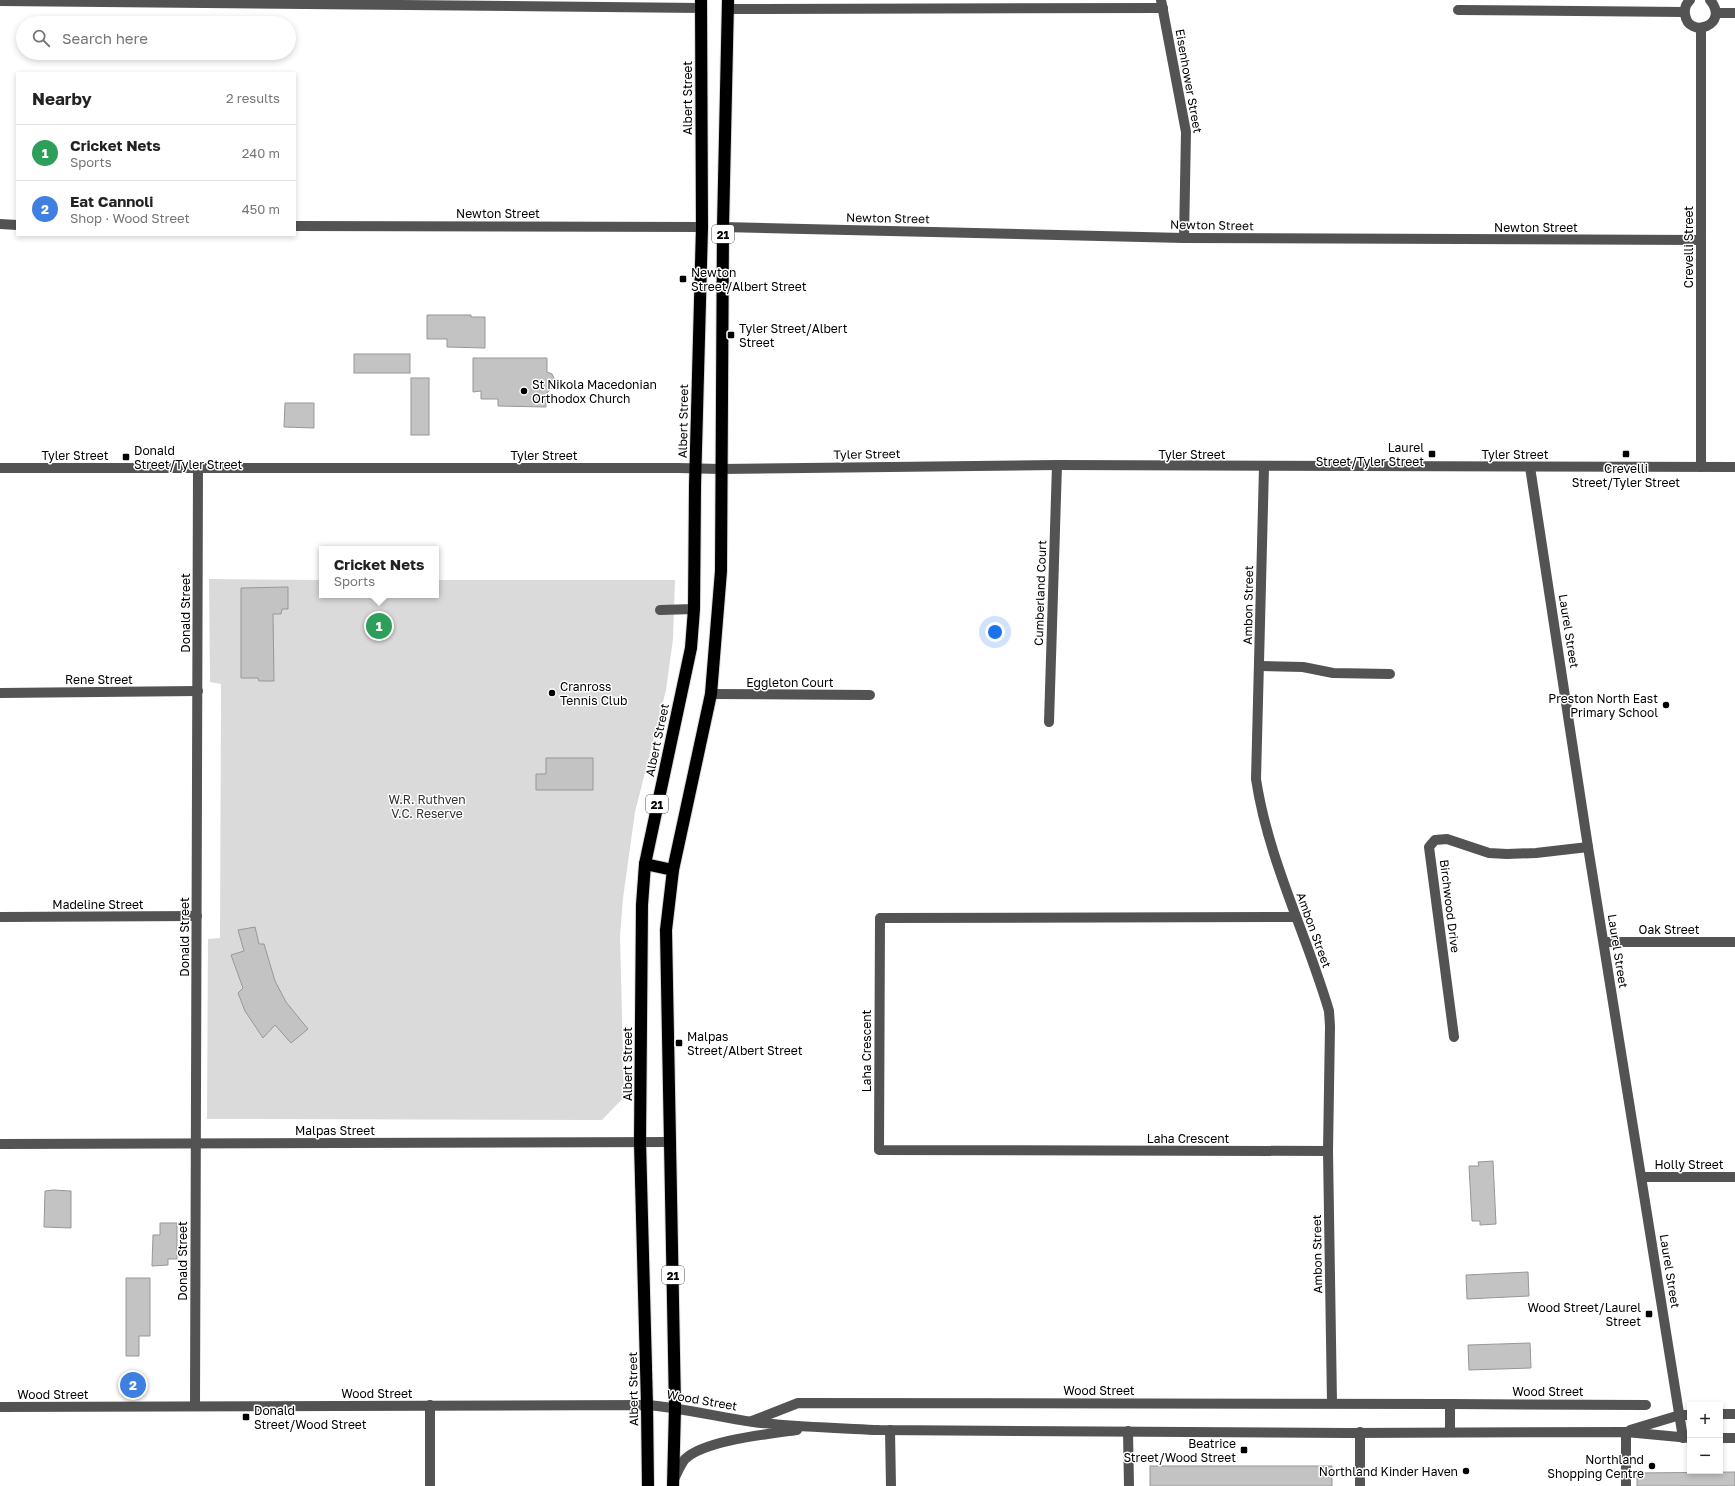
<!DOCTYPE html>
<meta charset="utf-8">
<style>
body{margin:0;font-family:"Golos Text",sans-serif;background:#f2f2f2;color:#222}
.controls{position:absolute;right:12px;bottom:12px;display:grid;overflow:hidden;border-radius:0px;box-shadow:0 2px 6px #0003}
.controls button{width:36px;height:36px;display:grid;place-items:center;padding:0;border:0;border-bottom:1px solid #e0e0e0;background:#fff;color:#222;font:20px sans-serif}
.you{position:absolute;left:995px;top:632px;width:14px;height:14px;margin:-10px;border:3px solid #fff;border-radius:50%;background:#1a73e8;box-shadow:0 0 0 6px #1a73e833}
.badge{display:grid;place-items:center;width:26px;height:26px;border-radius:50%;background:#000;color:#fff;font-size:13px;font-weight:700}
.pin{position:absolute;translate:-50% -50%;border:2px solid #fff;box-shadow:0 1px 4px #0006}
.popup{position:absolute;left:319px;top:546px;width:120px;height:52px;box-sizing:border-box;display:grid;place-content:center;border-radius:0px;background:#fff;filter:drop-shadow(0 1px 3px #0005);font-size:13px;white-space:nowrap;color:#767676}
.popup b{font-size:15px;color:#222}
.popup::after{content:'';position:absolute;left:50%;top:100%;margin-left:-8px;border:8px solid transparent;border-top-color:#fff}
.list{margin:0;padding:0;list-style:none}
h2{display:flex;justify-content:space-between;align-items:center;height:52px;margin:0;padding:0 16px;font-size:17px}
h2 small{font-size:13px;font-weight:400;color:#767676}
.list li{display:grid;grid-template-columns:26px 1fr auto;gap:12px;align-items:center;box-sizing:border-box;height:56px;padding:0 16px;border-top:1px solid #e0e0e0}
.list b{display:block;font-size:15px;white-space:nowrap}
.list p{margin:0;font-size:13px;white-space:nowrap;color:#767676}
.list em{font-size:13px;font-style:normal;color:#767676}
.icon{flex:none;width:22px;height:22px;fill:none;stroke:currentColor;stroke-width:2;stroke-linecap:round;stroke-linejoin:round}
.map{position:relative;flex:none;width:1735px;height:1486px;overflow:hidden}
.search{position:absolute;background:#fff;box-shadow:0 2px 6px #0003;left:16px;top:16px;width:280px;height:44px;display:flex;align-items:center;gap:10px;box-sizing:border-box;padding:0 14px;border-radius:22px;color:#767676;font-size:15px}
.panel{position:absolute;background:#fff;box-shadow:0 2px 6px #0003;left:16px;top:72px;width:280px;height:164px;border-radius:0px}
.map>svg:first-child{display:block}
</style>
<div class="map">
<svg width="1735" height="1486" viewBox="0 0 1735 1486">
<rect width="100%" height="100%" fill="#fff"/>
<path fill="#dadada" d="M209 579 322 580V595H436V580H675L673 639 666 690 635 812 623 898 620 936 624 1097 602 1120 207 1119 208 939 220 938 221 699V684L210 682Z"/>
<g fill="#c3c3c3" stroke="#979797">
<path d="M427 315H471V317H485V348L447 347V339H427Z"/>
<rect x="354" y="354" width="56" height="19"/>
<path d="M473 358H547V372L552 374 555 380 554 386 546 394V407L498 406V399H481V391L473 392Z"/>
<rect x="411" y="378" width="18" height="57"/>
<path d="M285 403H314V428L284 427Z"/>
<path d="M288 587V609H282L281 614H273L274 681H259L258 678H241V588Z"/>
<path d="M546 758H593V790H536V774H546Z"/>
<path d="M255 927 259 944H264L275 981 286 1002 308 1029 291 1043 275 1025 263 1038 245 1011 238 993 243 988 231 955 244 951 238 930Z"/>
<path d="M1493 1161 1496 1224 1480 1225V1221H1472L1469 1166H1479L1478 1162Z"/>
<path d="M53 1190 71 1191V1228L44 1227 45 1191Z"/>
<path d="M160 1223H177V1259H168V1265L152 1266 153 1235H160Z"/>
<path d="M1528 1272 1529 1296 1467 1299 1466 1275Z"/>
<path d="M126 1278H150V1336H139V1356H126Z"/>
<path d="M1530 1343 1531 1368 1469 1370 1468 1345Z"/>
<rect x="1150" y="1466" width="182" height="20"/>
<path d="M1735 1472V1486H1637V1473Z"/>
</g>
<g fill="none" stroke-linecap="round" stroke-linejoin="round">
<defs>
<g id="highway">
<path d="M645 864 673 870"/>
<path d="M648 1486 647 1405 640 1142 642 905 645 864 691 648 694 609 695 486 702 227 701 0"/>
<path d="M673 1486 675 1407 666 930 673 870 711 694 721 571 723 227 728 0"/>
</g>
</defs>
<use href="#highway" stroke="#dbdbdb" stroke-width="14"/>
<g stroke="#535353" stroke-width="10">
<path d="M1161 0 1186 132 1184 238"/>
<path d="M1690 0C1686 4 1684 8 1685 14 1688 40 1731 25 1710 0"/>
<path d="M0 1 700 8"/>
<path d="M727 9 1163 8"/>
<path d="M1458 10 1684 12"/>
<path d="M1716 13H1735"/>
<path d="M1701 28V467"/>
<path d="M0 224 17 225"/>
<path d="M295 226 702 227"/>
<path d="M723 227 1184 238 1700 240"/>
<path d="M1264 467 1256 779C1268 859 1306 933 1329 1011L1330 1026 1328 1151 1332 1403"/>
<path d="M1530 467 1588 847 1683 1438"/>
<path d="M0 468H678L721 469 1057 465 1735 467"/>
<path d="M660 610 694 609"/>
<path d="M1259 666 1303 667 1333 673 1390 674"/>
<path d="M0 693 198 691"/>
<path d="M711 694 870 695"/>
<path d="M1049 722 1057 465"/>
<path d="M0 917 197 916"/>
<path d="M1295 917 880 918 879 1150 1328 1151"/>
<path d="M1604 942H1735"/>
<path d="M1454 1037 1429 847 1435 840 1447 839 1489 853 1507 854 1536 853 1588 847"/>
<path d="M0 1144 670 1142"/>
<path d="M1642 1177H1735"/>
<path d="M1450 1404 1646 1405"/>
<path d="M430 1405V1486"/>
<path d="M195 1406 198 467"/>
<path d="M0 1407 647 1405C683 1408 718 1417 753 1422 795 1427 837 1428 879 1430L1348 1433 1626 1432 1690 1438"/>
<path d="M1720 1414H1735"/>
<path d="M752 1421 798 1403 1450 1404V1432"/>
<path d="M890 1430 891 1486"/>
<path d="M1630 1430 1680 1415H1690"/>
<path d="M1128 1431 1129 1486"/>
<path d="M1360 1432V1486"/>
<path d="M1720 1438H1735"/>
<path d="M673 1481C677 1474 680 1465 685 1459 705 1440 769 1434 797 1430"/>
<path d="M1626 1486V1432"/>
</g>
<use href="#highway" stroke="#000" stroke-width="12"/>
</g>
<g fill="#000" stroke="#fff" stroke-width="1.5">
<rect x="679" y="275" width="8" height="8" rx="2"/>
<rect x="727" y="331" width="8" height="8" rx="2"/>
<circle cx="524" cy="391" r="4"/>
<rect x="1428" y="450" width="8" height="8" rx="2"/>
<rect x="1622" y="450" width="8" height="8" rx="2"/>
<rect x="122" y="453" width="8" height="8" rx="2"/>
<circle cx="552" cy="693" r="4"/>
<circle cx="1666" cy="705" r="4"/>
<rect x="675" y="1039" width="8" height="8" rx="2"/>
<rect x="1645" y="1310" width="8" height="8" rx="2"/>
<rect x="242" y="1413" width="8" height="8" rx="2"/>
<rect x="1240" y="1446" width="8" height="8" rx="2"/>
<circle cx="1652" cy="1466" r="4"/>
<circle cx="1466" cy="1471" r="4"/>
</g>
<g text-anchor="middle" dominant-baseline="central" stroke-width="3" stroke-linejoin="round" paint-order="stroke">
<g fill="#fff" stroke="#4c4c4c" stroke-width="1">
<rect x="712" y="225" width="22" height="18" rx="3"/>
<rect x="646" y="795" width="22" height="18" rx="3"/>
<rect x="662" y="1266" width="22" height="18" rx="3"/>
</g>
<g font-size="11" font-weight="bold" fill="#000">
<text x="723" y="234">21</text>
<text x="657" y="804">21</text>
<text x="673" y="1275">21</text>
</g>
<g font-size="12" fill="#000" stroke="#fff">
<text transform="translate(1189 81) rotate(80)">Eisenhower Street</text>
<text transform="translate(687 98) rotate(-90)">Albert Street</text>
<text x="498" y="213">Newton Street</text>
<text transform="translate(888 218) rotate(1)">Newton Street</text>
<text transform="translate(1212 225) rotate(1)">Newton Street</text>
<text x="1536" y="227">Newton Street</text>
<text transform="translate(1688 247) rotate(-90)">Crevelli Street</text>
<text transform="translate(683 421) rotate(-89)">Albert Street</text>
<text transform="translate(867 454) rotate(-1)">Tyler Street</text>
<text x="1192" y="454">Tyler Street</text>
<text x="1515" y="454">Tyler Street</text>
<text x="75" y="455">Tyler Street</text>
<text x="544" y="455">Tyler Street</text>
<text transform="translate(1040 593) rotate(-88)">Cumberland Court</text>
<text transform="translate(1248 605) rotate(-89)">Ambon Street</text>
<text transform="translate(185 613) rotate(-90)">Donald Street</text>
<text transform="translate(1569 631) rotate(81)">Laurel Street</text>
<text x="99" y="679">Rene Street</text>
<text x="790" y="682">Eggleton Court</text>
<text transform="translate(657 740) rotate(-78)">Albert Street</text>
<text x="98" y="904">Madeline Street</text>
<text transform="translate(1450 906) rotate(83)">Birchwood Drive</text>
<text x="1669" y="929">Oak Street</text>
<text transform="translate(1314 930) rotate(70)">Ambon Street</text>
<text transform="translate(184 937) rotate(-90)">Donald Street</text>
<text transform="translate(1618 951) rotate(81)">Laurel Street</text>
<text transform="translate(866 1051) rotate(-90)">Laha Crescent</text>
<text transform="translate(627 1064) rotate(-90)">Albert Street</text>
<text x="335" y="1130">Malpas Street</text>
<text x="1188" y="1138">Laha Crescent</text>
<text x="1689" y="1164">Holly Street</text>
<text transform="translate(1317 1254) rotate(-91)">Ambon Street</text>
<text transform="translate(182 1261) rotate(-90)">Donald Street</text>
<text transform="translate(1670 1271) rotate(81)">Laurel Street</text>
<text transform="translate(633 1389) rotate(-91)">Albert Street</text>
<text x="1099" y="1390">Wood Street</text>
<text x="1548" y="1391">Wood Street</text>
<text x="377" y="1393">Wood Street</text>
<text x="53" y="1394">Wood Street</text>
<text transform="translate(702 1400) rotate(10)">Wood Street</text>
</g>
<g font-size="12" fill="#000" stroke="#fff" text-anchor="start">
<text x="691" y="272">Newton<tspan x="691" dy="14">Street/Albert Street</tspan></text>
<text x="739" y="328">Tyler Street/Albert<tspan x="739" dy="14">Street</tspan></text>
<text x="532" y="384">St Nikola Macedonian<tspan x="532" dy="14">Orthodox Church</tspan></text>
<text x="1424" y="447" text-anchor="end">Laurel<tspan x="1424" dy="14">Street/Tyler Street</tspan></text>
<text x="134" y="450">Donald<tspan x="134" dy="14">Street/Tyler Street</tspan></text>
<text x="1626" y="468" text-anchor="middle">Crevelli<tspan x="1626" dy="14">Street/Tyler Street</tspan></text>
<text x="560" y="686">Cranross<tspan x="560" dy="14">Tennis Club</tspan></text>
<text x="1658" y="698" text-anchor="end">Preston North East<tspan x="1658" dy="14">Primary School</tspan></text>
<text x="687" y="1036">Malpas<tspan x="687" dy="14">Street/Albert Street</tspan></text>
<text x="1641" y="1307" text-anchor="end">Wood Street/Laurel<tspan x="1641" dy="14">Street</tspan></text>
<text x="254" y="1410">Donald<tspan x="254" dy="14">Street/Wood Street</tspan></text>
<text x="1236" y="1443" text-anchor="end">Beatrice<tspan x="1236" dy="14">Street/Wood Street</tspan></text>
<text x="1644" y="1459" text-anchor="end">Northland<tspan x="1644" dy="14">Shopping Centre</tspan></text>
<text x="1458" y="1471" text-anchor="end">Northland Kinder Haven</text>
</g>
<g font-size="12" fill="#313131" stroke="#fff">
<text x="427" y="799">W.R. Ruthven<tspan x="427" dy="14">V.C. Reserve</tspan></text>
</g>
</g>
</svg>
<div class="controls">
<button>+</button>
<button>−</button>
</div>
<div class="you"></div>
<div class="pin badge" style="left:379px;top:626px;background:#2e9e5b">1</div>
<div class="popup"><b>Cricket Nets</b>Sports</div>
<div class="pin badge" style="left:133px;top:1385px;background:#3f7fe0">2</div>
<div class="search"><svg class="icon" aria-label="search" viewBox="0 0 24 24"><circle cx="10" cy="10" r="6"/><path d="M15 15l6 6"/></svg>Search here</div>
<section class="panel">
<h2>Nearby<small>2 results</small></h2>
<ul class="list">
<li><span class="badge" style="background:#2e9e5b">1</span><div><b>Cricket Nets</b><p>Sports</p></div><em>240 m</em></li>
<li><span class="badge" style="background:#3f7fe0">2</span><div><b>Eat Cannoli</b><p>Shop · Wood Street</p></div><em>450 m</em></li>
</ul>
</section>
</div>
